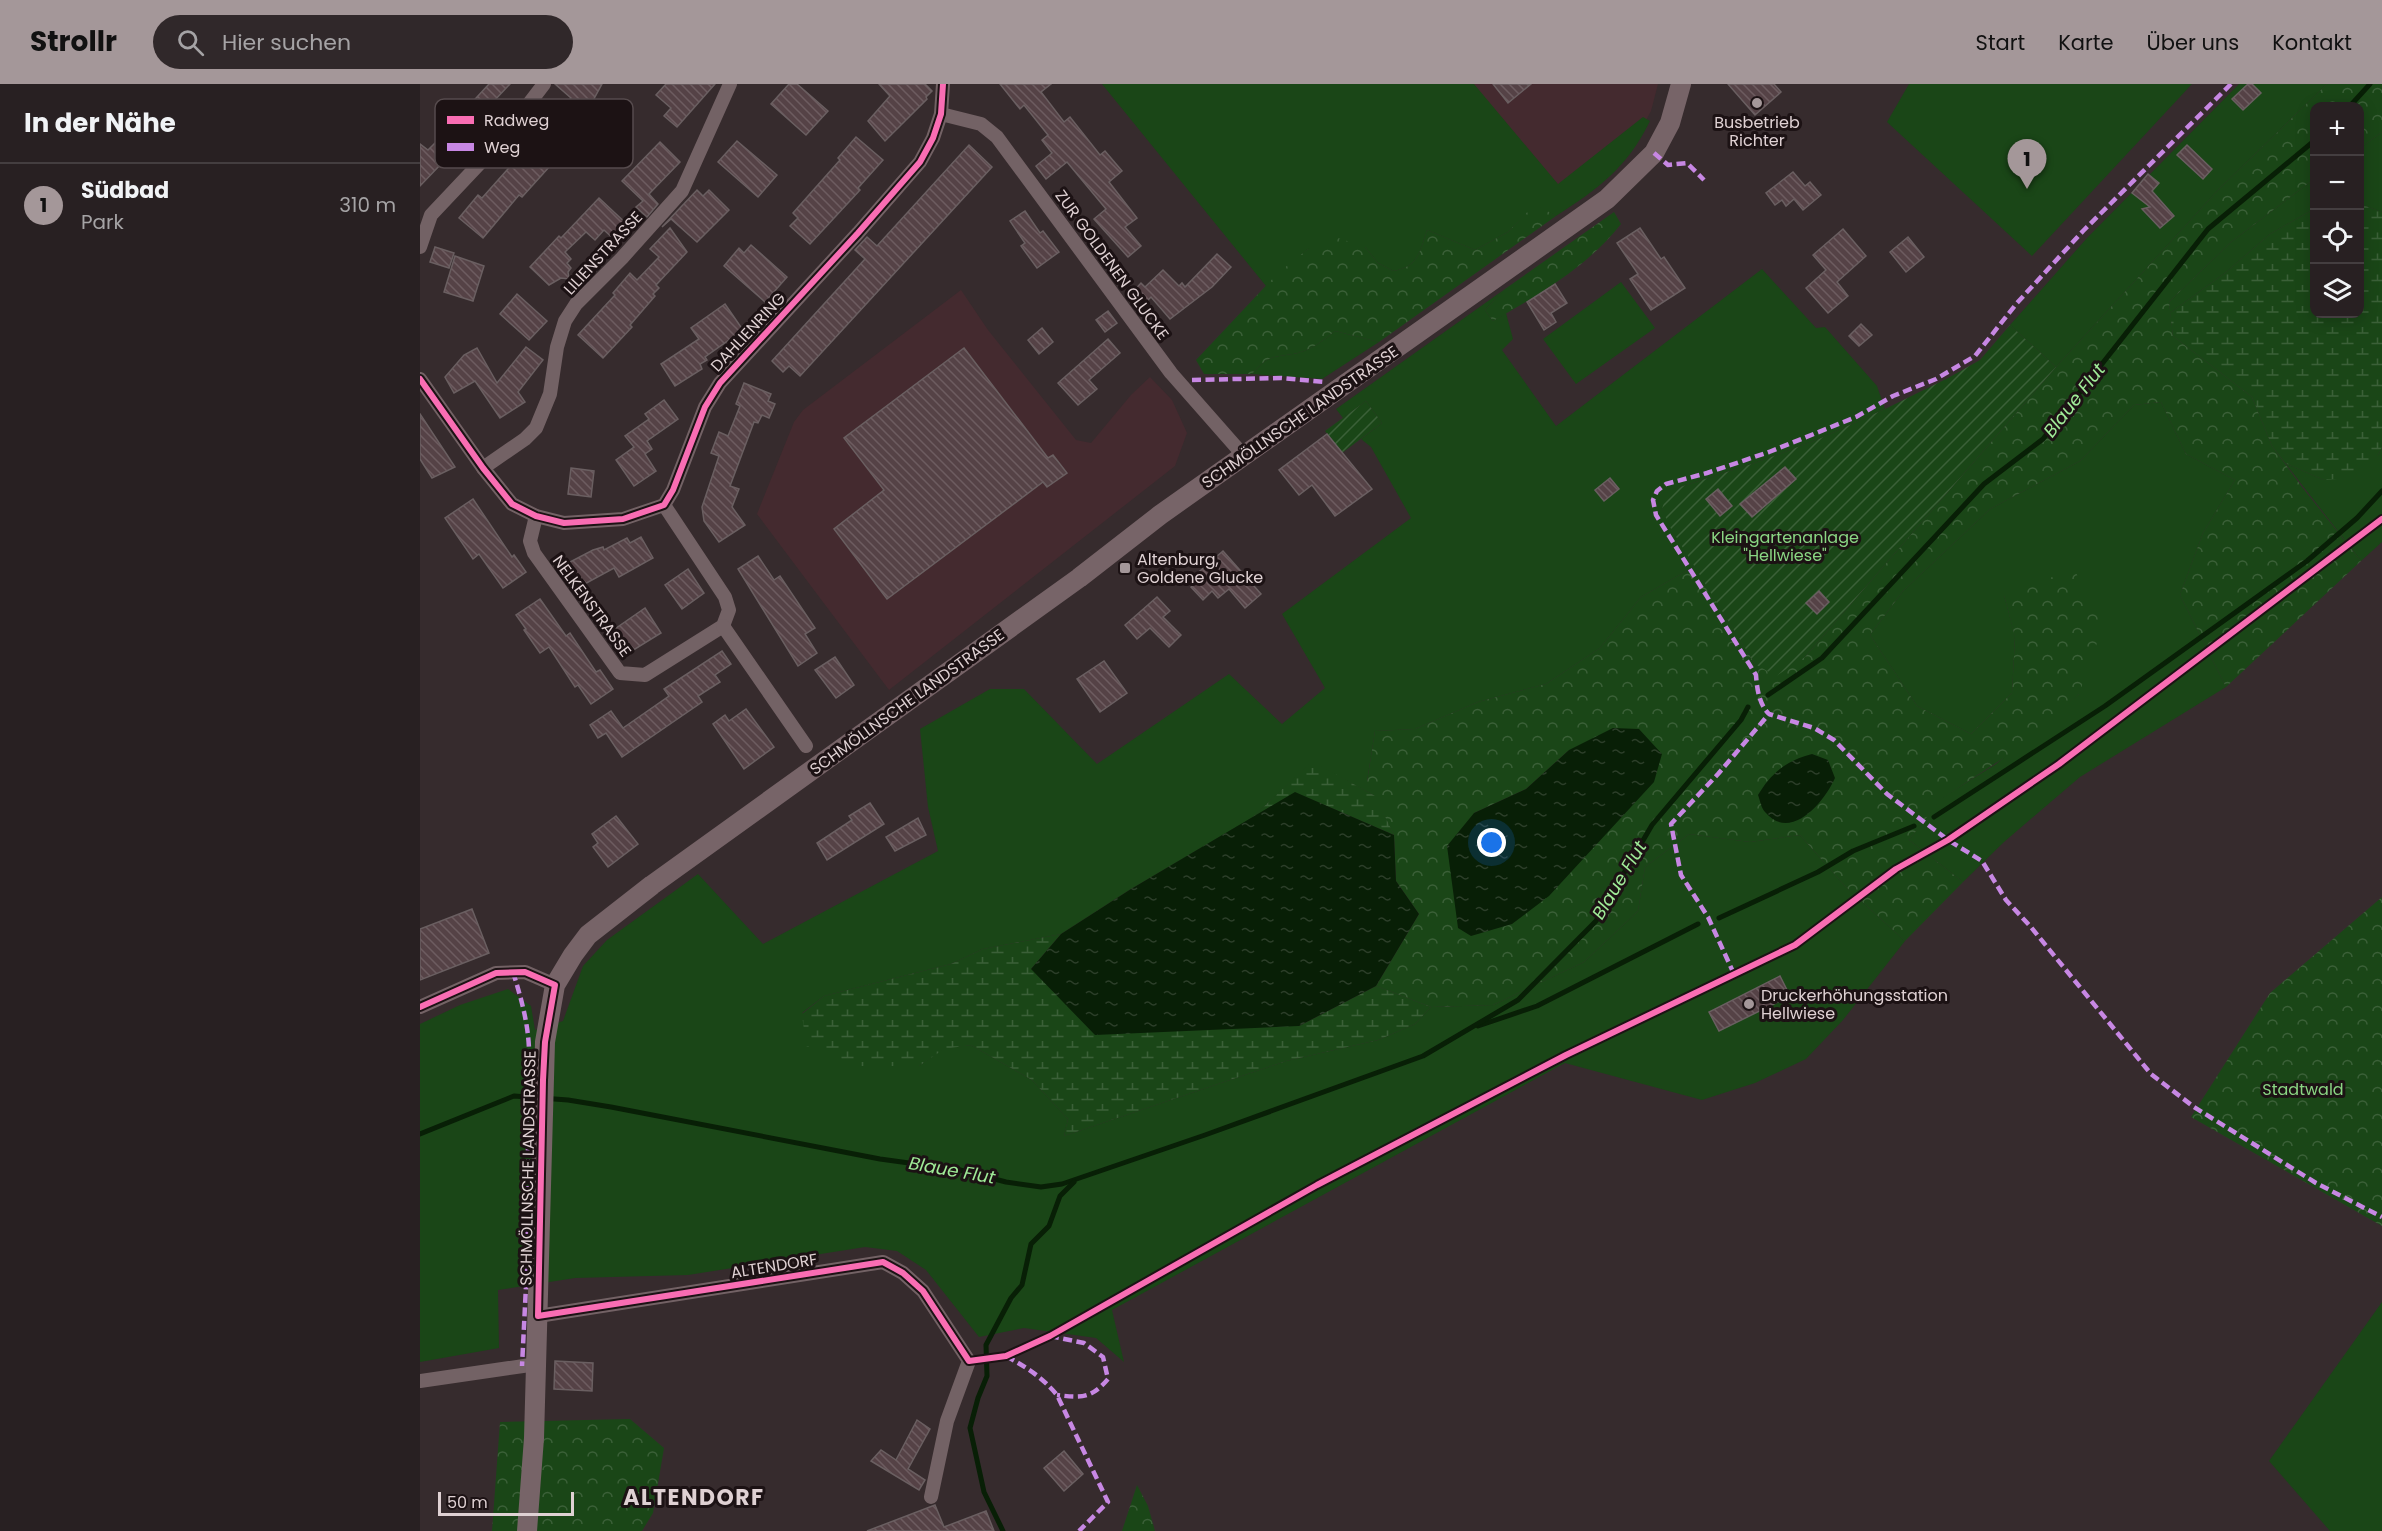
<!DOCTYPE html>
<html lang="de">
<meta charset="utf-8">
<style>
body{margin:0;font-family:Poppins,sans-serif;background:#30282a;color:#f1f3f6}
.controls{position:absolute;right:18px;top:18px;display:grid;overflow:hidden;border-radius:12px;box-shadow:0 3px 15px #0003}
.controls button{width:54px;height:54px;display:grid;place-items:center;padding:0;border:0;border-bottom:2px solid #443e40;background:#282022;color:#f1f3f6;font:30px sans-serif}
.scale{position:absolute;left:18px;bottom:15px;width:136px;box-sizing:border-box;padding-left:6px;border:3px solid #dfd1d3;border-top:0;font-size:16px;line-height:21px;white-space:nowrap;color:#dfd1d3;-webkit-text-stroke:4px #1c1214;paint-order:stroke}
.you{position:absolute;left:1072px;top:759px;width:21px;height:21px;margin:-15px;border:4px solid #fff;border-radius:50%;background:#1a73e8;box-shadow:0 0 0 9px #1a73e833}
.badge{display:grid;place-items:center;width:39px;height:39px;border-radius:50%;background:#a49799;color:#111;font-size:20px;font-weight:700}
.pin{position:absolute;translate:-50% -50px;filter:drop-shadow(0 2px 3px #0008)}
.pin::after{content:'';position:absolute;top:32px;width:21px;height:18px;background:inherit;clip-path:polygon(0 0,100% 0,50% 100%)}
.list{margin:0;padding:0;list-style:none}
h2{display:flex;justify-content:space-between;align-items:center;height:78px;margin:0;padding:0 24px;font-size:26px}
h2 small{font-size:20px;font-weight:400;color:#a5a3a5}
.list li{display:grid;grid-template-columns:39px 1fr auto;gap:18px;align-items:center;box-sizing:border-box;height:84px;padding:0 24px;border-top:2px solid #443e40}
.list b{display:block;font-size:22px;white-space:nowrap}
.list p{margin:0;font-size:20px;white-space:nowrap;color:#a5a3a5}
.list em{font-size:20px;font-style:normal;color:#a5a3a5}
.icon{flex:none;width:33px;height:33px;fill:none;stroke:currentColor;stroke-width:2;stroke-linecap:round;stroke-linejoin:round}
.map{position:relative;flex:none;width:1962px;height:1447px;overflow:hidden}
header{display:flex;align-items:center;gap:36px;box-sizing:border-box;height:84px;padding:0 30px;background:#a49799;color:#111}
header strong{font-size:28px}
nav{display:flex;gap:33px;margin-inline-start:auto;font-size:21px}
.search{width:420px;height:54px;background:#30282a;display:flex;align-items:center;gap:15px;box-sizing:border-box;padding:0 21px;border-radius:33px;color:#a5a3a5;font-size:22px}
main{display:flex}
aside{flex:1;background:#282022}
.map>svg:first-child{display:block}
</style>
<header>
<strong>Strollr</strong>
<div class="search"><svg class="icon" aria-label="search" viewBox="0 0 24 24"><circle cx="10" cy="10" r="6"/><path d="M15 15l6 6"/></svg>Hier suchen</div>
<nav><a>Start</a><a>Karte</a><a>Über uns</a><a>Kontakt</a></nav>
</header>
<main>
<aside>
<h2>In der Nähe<small></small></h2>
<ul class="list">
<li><span class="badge">1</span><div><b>Südbad</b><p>Park</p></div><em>310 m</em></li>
</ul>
</aside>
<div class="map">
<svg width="1962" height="1447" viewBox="0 0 1962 1447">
<defs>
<pattern id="forest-crowns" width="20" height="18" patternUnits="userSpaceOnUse" patternTransform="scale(1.5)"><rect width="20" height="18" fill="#1a4617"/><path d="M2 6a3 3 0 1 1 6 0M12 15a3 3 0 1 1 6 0" fill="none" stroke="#3b6038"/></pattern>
<pattern id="wetland-marsh" width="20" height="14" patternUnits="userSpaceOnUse" patternTransform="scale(1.5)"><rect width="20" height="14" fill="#1a4617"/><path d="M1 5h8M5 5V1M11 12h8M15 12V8" fill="none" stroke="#3b6038"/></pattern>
<pattern id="garden-furrows" width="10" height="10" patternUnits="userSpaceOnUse" patternTransform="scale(1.5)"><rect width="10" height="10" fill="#1a4617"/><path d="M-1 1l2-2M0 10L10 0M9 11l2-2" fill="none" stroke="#3b6038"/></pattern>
<pattern id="water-ripples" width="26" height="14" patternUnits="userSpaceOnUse" patternTransform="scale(1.5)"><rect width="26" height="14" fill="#081f06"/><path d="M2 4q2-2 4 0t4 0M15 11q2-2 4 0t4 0" fill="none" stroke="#2c3e29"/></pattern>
<pattern id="building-back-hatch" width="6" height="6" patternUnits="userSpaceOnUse" patternTransform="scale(1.5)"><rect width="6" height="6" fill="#554246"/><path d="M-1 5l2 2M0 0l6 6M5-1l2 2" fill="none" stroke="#6d5c60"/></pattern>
</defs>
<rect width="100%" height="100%" fill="#362b2d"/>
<g fill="#442a2f">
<path d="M1039 0H1238L1231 27 1215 57 1128 125Z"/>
<path d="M541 206 568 246 656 356 671 359 711 311 730 293 752 316 767 349 755 382 469 606 337 430 374 338 383 326Z"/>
</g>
<g fill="#1a4617">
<path d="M682 0H1054L1138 100 1223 33 1230 37C1207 84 1178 105 1136 132L1115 121 1088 148 1055 166 1007 146C1000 168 998 183 973 187L958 179 945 163 888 165 846 202Z"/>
<path d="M1489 0H1772L1612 172 1467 38Z"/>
<path d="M1819 0H1907L1799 105 1636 283 1590 241 1667 154Z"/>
<path d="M1962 48V128L1940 120V64Z"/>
<path d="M1894 95V125L1850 150 1805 189 1750 229 1749 218 1811 158Z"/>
<path d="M1342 185 1396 244 1405 243 1457 302 1465 325 1399 355 1335 379 1257 404 1242 425 1275 482 1221 513 1180 564 1126 600 1058 618 995 645 955 647 947 697 955 712 892 678 832 734 711 805 641 850 563 865 531 880 404 912 382 929 499 982 524 964 551 961 612 996 648 1035 644 1052 866 977 958 956 995 940 1011 923 1073 921 1164 878 1218 827 1225 783 1269 750 1330 758 1380 751 1425 802 1485 857 1423 936 1386 975 1335 999 1282 1016 1145 979 692 1226 704 1278 676 1254 604 1244 559 1253 506 1186 477 1167 445 1163 268 1191 155 1194 78 1206 79 1264 0 1278V940L40 921 88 905 111 922 115 946 143 937 163 882 187 856 278 790 343 860 518 767 508 723 500 645 570 605H604L677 680 809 590 862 640 905 604 862 530 991 434 951 363 941 355 962 339 946 317 923 334 916 325 1085 205 1065 226 1073 237 1086 229 1093 255 1082 266 1136 342Z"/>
<path d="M1201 198 1235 244 1156 300 1123 255Z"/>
<path d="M915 247 959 258 902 295 832 290C850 269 853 274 878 269 892 265 904 256 915 247Z"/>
<path d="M1741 318 1766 370 1815 396 1783 449 1760 511 1806 603 1660 693 1584 758 1543 798 1489 756 1520 715 1576 680 1659 610 1584 511 1595 552 1592 609 1551 650 1497 622 1450 551 1483 507 1570 425 1660 377 1714 321Z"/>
<path d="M1962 363V458L1941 477 1865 379 1904 396 1958 371Z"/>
<path d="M1962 1218V1447H1910L1849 1377Z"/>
</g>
<g fill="url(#forest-crowns)" fill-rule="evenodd">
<path d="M1907 0H1962V48L1940 64V22H1894V95L1811 158 1749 218 1753 252 1832 313 1852 362 1882 403 1941 477 1806 603 1760 511 1783 449 1815 396 1766 370 1741 318 1714 321 1660 377 1570 425 1483 507 1450 551 1497 622 1551 650 1592 609 1595 553 1584 511 1654 485 1683 542 1659 610 1608 658 1521 715 1489 756 1543 798 1485 857 1425 802 1380 751 1330 758 1269 750 1225 783 1218 827 1164 878 1073 921 1011 923 956 902 999 830 976 797 974 751 947 698 955 647 995 645 1058 618 1126 600 1180 564 1221 513 1275 482 1335 580 1385 573 1636 283 1799 105ZM1149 666 1038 844 1054 729 1106 705Z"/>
<path d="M1115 120 1136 132 959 258 915 247C904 256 892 265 878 269 853 274 850 269 832 290H784L776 276 858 189 888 165 915 153 945 163 958 179 973 187C998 183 1000 168 1007 146L1055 166 1088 148Z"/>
<path d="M1194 128 1201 140C1168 182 1119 211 1073 237L1065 226 1085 205Z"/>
<path d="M1962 813V1142L1771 1033 1850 909Z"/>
<path d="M210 1335 244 1364 233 1429 222 1447H72L80 1338Z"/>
<path d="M717 1401 728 1422 735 1447H702Z"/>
</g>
<g fill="url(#wetland-marsh)">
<path d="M1940 120 1962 128V363L1958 371 1930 394 1904 396 1865 379 1852 362 1832 313 1753 252 1750 229 1805 189 1850 150 1894 125V230H1940Z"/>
<path d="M892 677 955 712 974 751 876 709 832 734Z"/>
<path d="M641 850 611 885 879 942 956 902 1011 923 995 940 958 956 866 977 644 1052 648 1035 612 996 551 961 524 965 499 982H441L386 962 382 930 404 912 531 880 563 865Z"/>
</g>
<g fill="url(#garden-furrows)">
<path d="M1590 241 1636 283 1385 573 1356 592 1335 580 1250 443 1242 425 1246 412 1257 404 1335 379 1399 355 1465 325 1528 294 1560 276Z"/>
<path d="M946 317 962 339 922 369 905 347Z"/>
</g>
<g fill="url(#water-ripples)">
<path d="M1193 644 1219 645 1242 670 1234 698 1129 812 1092 840 1051 852 1038 844 1027 762 1054 729 1106 705 1149 666Z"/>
<path d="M1392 670 1408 676 1415 694C1405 717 1371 759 1345 728 1341 724 1340 716 1338 711 1351 689 1367 676 1392 670Z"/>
<path d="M875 708 974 751 976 797 999 830 956 902 879 942 675 951 611 885 641 850 711 805Z"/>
</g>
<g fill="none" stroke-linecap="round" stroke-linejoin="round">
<g stroke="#081f06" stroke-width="5">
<path d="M1930 22 1950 0"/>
<path d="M1348 611 1402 574 1564 400 1623 355 1788 145 1894 57"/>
<path d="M1514 733 1685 622 1887 477 1937 434 1962 407"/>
<path d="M1299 834 1398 788 1433 767 1494 742"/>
<path d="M1058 942 1117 922 1278 840"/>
<path d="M0 1050 94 1012 148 1016 191 1023 460 1075 540 1086 586 1098 621 1103 642 1100 785 1051 1003 972 1098 916 1176 837 1232 741 1321 636 1328 623"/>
<path d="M583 1447 564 1408 550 1344 558 1314 567 1292 566 1261 591 1214 602 1201 611 1160 629 1142 640 1112 654 1098"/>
</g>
</g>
<g fill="url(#building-back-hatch)" stroke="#6a5f61" stroke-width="1.5">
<path d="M69 0H90L57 35 66 43 47 64 31 49 50 28 53 31 46 25Z"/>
<path d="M135 0H182L163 35 168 40 102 113 99 111 63 154 39 134 58 111 62 114 151 14Z"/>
<path d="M246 0H295L257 43 244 32 251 24 236 11Z"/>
<path d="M369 0H377L408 27 386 51 351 20Z"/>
<path d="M459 0H505L512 7 506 13 507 15 465 57 448 37 470 12Z"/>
<path d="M580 0H631L621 8 644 38 650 33 680 71 685 67 702 87 689 98 717 134 705 143 721 162 708 173 674 135 686 125 647 78 626 95 616 82 632 69 622 56 628 51 604 21 600 25Z"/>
<path d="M1073 0H1111L1088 19Z"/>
<path d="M1308 0H1354L1361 8 1335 31Z"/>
<path d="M1828 0H1832L1841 9 1823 26 1812 15Z"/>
<path d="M436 53 463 76 438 104 440 106 390 160 370 142 378 134 373 129 420 76 418 74Z"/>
<path d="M317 57 357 91 338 113 298 78Z"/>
<path d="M16 58 28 69 20 77 22 79 0 102V60L8 66Z"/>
<path d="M240 58 260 78 229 110 238 120 227 133 216 123 223 117 202 97Z"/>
<path d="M549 61 572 83 380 292 369 282 363 288 352 277 445 175 435 166 447 153 457 162Z"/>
<path d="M1767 61 1792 85 1783 95 1757 71Z"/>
<path d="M1373 88 1385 102 1390 98 1401 111 1383 126 1374 115 1366 122 1362 116 1355 121 1346 109Z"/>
<path d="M1728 90 1739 99 1732 107 1754 132 1740 144 1722 125 1730 123 1712 109Z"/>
<path d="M277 106 283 112 289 106 309 126 277 158 251 135 242 143Z"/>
<path d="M179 114 211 144 197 158 184 146 175 156 166 148 145 168 151 175 147 179 151 184 148 188 149 195 141 194 129 201 110 183 139 152 141 154Z"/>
<path d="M605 127 620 149 623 147 639 168 617 184 601 162 605 159 590 137Z"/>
<path d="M250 144 267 168 236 201 239 204 233 210 235 212 210 241 212 243 183 274 158 251 195 211 193 209 210 189 217 196 239 173 230 165Z"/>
<path d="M1220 144 1241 175 1244 173 1265 204 1231 226 1210 195 1218 190 1197 159Z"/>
<path d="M1423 145 1446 172 1417 198 1428 212 1408 229 1386 204 1406 186 1393 171Z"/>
<path d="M1488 153 1504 173 1486 188 1470 168Z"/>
<path d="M331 161 367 193 345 218 304 182 319 164 324 169Z"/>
<path d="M15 163 34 169 29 184 10 178Z"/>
<path d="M797 170 811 183 792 203 750 235 731 213 720 224 708 213 721 199 725 203 743 186 759 202 762 199 765 203Z"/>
<path d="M35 172 64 182 53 217 24 208Z"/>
<path d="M1135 200 1147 219 1131 229 1136 238 1124 246 1107 218Z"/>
<path d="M97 210 127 237 109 256 80 230Z"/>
<path d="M305 220 323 246 285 273 287 276 280 280 282 285 255 302 241 280 279 255 271 244Z"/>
<path d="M688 227 697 239 685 248 676 236Z"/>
<path d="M1441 240 1452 251 1439 262 1429 252Z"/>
<path d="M622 244 633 258 619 270 608 256Z"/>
<path d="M688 255 700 269 669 296 677 305 658 321 638 299Z"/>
<path d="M106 263 123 276 98 308 105 318 80 334 55 297 34 309 25 293 44 271 57 264 77 299Z"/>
<path d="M544 264 628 374 633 371 647 389 627 403 623 398 467 515 414 445 464 406 424 354Z"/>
<path d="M324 299 351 310 348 317 355 320 349 334 342 331 338 339 334 338 310 402 319 405 312 423 325 441 299 458 284 437 282 423 299 372 291 369 299 348 308 352 320 322 316 320Z"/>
<path d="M244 316 258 335 227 357 232 365 225 370 236 387 214 402 196 376 214 363 205 352 229 335 225 330Z"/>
<path d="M0 330 35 383 12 394 0 375Z"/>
<path d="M907 350 952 405 915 432 892 401 879 411 859 386Z"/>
<path d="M1365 383 1376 395 1332 433 1320 420Z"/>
<path d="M151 384 174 387 171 413 148 410Z"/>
<path d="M1190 394 1199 405 1184 417 1175 406Z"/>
<path d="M1298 405 1312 422 1300 432 1286 415Z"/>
<path d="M53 415 92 473 94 471 106 488 83 504 59 470 53 475 25 434Z"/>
<path d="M221 453 233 474 199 493 194 484 161 502 148 479 173 466 183 463 184 466 207 454 210 459Z"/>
<path d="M803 467 841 510 825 524 809 505 798 514 792 507 783 516 771 503 778 498 773 493Z"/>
<path d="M338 472 354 496 360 492 395 544 385 550 397 569 378 582 318 485Z"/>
<path d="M268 485 284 509 262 525 245 501Z"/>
<path d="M1399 507 1409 518 1397 530 1386 519Z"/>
<path d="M737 513 750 527 743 533 761 551 749 563 730 544 717 555 705 541Z"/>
<path d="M120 515 146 552 150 549 176 588 180 586 193 605 171 620 158 601 155 603 129 563 120 569 104 546 106 545 96 531Z"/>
<path d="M225 524 241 549 207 570 192 547Z"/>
<path d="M302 567 311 580 295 591 300 598 278 612 282 618 202 673 186 649 178 654 170 641 191 627 203 644 249 612 244 605Z"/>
<path d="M415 573 434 601 416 614 395 586Z"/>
<path d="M684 577 707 609 680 628 657 595Z"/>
<path d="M326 625 354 663 324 685 293 640 305 631 309 637Z"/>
<path d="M450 719 464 740 407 776 397 759 432 736 429 732Z"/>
<path d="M196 732 218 760 188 783 173 763 178 759 172 750Z"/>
<path d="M498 734 506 751 475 767 466 753Z"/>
<path d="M52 825 69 869 0 896V845Z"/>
<path d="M1360 892 1370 912 1299 947 1289 928Z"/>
<path d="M135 1277 173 1279 172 1307 134 1305Z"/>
<path d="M497 1336 510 1345 488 1385 505 1396 499 1406 451 1377 461 1366 476 1376Z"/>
<path d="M644 1367 663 1390 644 1407 624 1384Z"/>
<path d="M515 1421 524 1443 566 1427 574 1447H447Z"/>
</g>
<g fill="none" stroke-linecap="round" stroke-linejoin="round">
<g stroke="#736265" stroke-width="14">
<path d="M521 30 561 40 577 53 751 289 824 372"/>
<path d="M0 163 11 131 78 60 124 0"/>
<path d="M0 295 63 384 92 420 116 432 144 439 203 435 244 421 253 406 285 323 300 299 438 149 500 78 513 54 521 30 523 0"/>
<path d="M63 384 105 355 116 344 130 310 137 263 145 237 156 220 202 174 262 107 310 0"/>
<path d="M116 432 110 457 114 469 200 589 225 591 303 542 309 526 305 513 244 421"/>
<path d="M303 542 386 662"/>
<path d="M0 923 76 889 105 888 135 901"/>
<path d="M118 1232 463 1178 483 1189 503 1207 549 1277 527 1337 511 1413"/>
<path d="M0 1297 117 1280"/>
</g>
<path stroke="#776468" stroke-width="20" d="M107 1447 114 1354 125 958 135 901 153 871 168 851 232 801 659 494 740 431 1187 115 1234 69 1250 39 1261 0"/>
<g stroke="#c787e3" stroke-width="4.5" stroke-dasharray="9 4.5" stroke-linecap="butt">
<path d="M1811 0 1663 147 1597 219 1555 272 1516 295 1473 312 1436 333 1349 368 1287 389 1246 400 1237 407 1233 416 1236 431 1336 591C1337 605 1339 620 1349 630L1394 644 1414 656 1467 710 1528 756 1562 777 1586 816 1610 842 1731 990 1774 1023 1896 1099 1962 1133"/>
<path d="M1234 69 1248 81 1267 79 1284 96"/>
<path d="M772 296 861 294 904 298"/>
<path d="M93 888C101 914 108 938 109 965 110 996 103 1028 108 1058L107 1182 102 1282"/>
<path d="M1314 890 1288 833 1261 791 1251 740 1298 690 1349 630"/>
<path d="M630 1252 664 1259 683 1273 688 1295C671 1315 661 1314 637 1311"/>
<path d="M586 1272C606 1283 622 1293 637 1311L688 1418 659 1447"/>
</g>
<defs>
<g id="cycleway">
<path d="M0 295 63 384 92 420 116 432 144 439 203 435 244 421 253 406 285 323 300 299 438 149 500 78 513 54 521 30 523 0"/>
<path d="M0 923 76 889 105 888 135 901 125 958 123 996 118 1232 463 1178 483 1189 503 1207 549 1277 586 1272 630 1252 897 1101 1146 971 1375 861 1476 785 1528 756 1639 680 1962 435"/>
</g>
</defs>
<use href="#cycleway" stroke="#1c1214" stroke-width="10"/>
<use href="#cycleway" stroke="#f96db3" stroke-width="6"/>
</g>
<g fill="#a49799" stroke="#1c1214" stroke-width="2">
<circle cx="1337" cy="19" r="6"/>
<rect x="699" y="478" width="12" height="12" rx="3"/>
<circle cx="1329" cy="920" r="6"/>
</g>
<g text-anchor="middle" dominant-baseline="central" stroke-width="6" stroke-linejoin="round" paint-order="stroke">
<g font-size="16" fill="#dfd1d3" stroke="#1c1214" text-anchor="start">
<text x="1337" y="38" text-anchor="middle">Busbetrieb<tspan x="1337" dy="18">Richter</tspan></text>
<text x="717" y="475">Altenburg,<tspan x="717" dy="18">Goldene Glucke</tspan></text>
<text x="1341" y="911">Druckerhöhungsstation<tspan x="1341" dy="18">Hellwiese</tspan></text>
</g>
<g font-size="16" fill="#dfd1d3" stroke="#1c1214">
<text transform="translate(183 169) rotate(-47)">LILIENSTRASSE</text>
<text transform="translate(692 181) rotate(54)">ZUR GOLDENEN GLUCKE</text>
<text transform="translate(328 248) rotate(-47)">DAHLIENRING</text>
<text transform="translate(880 333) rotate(-35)">SCHMÖLLNSCHE LANDSTRASSE</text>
<text transform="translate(172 522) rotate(54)">NELKENSTRASSE</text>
<text transform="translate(487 618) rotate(-36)">SCHMÖLLNSCHE LANDSTRASSE</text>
<text transform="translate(108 1084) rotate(-89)">SCHMÖLLNSCHE LANDSTRASSE</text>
<text transform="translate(354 1182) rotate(-9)">ALTENDORF</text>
</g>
<g font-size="16" fill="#8ad683" stroke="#1c1214">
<text x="1365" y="453">Kleingartenanlage<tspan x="1365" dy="18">"Hellwiese"</tspan></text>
<text x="1883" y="1005">Stadtwald</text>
</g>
<g font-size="18" font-style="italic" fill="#a0ec98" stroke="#1c1214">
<text transform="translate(1654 316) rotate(-52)">Blaue Flut</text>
<text transform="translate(1199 796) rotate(-59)">Blaue Flut</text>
<text transform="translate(532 1086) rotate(10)">Blaue Flut</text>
</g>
<g font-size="22" font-weight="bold" letter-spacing="1.5" fill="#dfd1d3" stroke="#1c1214">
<text x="274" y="1413">ALTENDORF</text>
</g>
</g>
<rect x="15" y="15" width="198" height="69" rx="9" fill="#1c1214" stroke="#564b4d" stroke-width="1.5"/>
<rect x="27" y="32" width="27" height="8" fill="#f96db3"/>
<rect x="27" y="59" width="27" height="8" fill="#c787e3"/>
<g font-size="16" fill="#dfd1d3">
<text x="64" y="42">Radweg</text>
<text x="64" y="69">Weg</text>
</g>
</svg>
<div class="controls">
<button>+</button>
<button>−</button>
<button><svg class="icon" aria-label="locate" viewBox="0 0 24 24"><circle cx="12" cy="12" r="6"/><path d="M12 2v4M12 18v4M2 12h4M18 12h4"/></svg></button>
<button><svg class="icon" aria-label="layers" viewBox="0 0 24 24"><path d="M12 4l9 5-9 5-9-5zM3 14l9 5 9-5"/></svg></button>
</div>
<div class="scale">50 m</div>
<div class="you"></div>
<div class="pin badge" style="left:1607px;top:105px">1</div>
</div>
</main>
